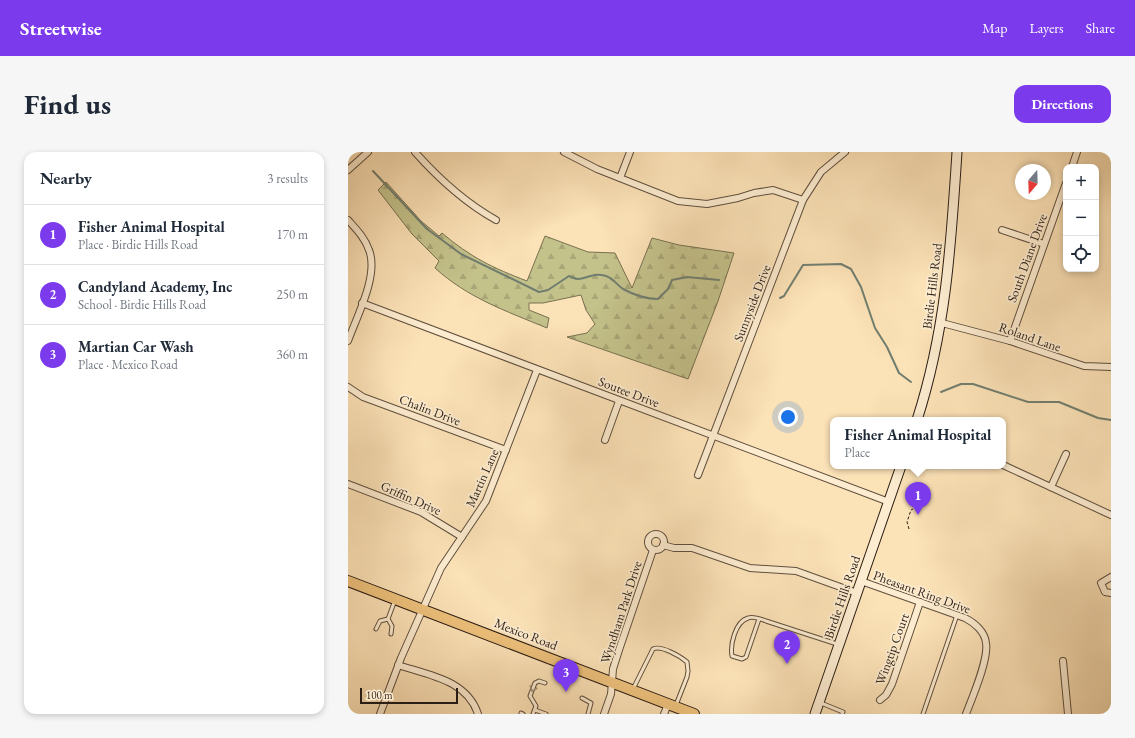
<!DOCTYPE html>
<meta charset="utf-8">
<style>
body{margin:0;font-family:"EB Garamond",serif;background:#f6f6f7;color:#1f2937}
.controls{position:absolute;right:12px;top:12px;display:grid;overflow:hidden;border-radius:8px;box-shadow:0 2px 6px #0003}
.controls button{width:36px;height:36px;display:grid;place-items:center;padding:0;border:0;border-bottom:1px solid #e0e1e3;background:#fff;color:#1f2937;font:20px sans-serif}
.compass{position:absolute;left:667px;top:12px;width:36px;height:36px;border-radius:50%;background:#fff;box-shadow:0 2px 6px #0003;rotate:199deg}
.scale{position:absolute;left:12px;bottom:10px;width:98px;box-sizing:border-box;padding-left:4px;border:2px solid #2b1e15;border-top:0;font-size:11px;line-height:14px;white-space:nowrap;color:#2b1e15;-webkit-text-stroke:3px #fdecd0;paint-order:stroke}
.you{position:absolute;left:440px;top:265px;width:14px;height:14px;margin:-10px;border:3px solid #fff;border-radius:50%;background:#1a73e8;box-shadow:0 0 0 6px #1a73e833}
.badge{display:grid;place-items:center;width:26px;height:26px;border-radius:50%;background:#7c3aed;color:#fff;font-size:13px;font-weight:700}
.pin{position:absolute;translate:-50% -33px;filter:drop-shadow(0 1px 2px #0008)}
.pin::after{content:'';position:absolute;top:21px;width:14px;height:12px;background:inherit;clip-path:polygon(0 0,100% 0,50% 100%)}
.popup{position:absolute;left:482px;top:265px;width:176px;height:52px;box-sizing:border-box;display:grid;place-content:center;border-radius:8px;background:#fff;filter:drop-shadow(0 1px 3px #0005);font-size:13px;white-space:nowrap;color:#747a83}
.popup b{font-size:15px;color:#1f2937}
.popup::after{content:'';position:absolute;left:50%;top:100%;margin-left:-8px;border:8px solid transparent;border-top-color:#fff}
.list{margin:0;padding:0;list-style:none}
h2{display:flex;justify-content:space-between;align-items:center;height:52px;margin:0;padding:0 16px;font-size:17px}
h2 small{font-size:13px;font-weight:400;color:#747a83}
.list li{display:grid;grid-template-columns:26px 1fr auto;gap:12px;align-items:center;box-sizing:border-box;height:60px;padding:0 16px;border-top:1px solid #e0e1e3}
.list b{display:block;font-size:15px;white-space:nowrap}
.list p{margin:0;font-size:13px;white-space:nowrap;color:#747a83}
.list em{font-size:13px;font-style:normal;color:#747a83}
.icon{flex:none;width:22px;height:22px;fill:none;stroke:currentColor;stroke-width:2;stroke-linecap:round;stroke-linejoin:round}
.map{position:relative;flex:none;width:763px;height:562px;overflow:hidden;border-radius:12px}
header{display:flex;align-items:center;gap:24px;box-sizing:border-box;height:56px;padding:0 20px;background:#7c3aed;color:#fff}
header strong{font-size:19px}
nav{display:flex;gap:22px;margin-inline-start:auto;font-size:14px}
.intro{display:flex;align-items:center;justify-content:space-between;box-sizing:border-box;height:96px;padding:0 24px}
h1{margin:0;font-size:28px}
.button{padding:10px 18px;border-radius:12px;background:#7c3aed;color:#fff;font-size:14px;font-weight:700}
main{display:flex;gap:24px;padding:0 24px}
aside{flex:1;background:#fff;border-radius:12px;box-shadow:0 2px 6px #0003}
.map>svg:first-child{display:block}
</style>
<header>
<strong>Streetwise</strong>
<nav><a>Map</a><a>Layers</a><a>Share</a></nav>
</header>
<div class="intro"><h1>Find us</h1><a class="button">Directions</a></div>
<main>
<aside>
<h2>Nearby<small>3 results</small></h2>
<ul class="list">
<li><span class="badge">1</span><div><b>Fisher Animal Hospital</b><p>Place · Birdie Hills Road</p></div><em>170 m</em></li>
<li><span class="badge">2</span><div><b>Candyland Academy, Inc</b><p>School · Birdie Hills Road</p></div><em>250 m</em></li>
<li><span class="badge">3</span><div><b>Martian Car Wash</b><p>Place · Mexico Road</p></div><em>360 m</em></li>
</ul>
</aside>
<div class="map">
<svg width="763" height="562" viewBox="0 0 763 562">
<defs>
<pattern id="forest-firs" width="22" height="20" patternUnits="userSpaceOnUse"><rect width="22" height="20" fill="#c4c28b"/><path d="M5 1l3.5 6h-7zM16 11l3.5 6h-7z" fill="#a9a677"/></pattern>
</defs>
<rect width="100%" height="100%" fill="#fce2b7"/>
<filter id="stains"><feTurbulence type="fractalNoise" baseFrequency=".005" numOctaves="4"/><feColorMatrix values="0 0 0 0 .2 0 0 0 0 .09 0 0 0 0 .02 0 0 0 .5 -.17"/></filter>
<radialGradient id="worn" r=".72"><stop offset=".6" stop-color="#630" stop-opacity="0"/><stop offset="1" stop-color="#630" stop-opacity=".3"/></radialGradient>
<path fill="url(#forest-firs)" stroke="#787050" d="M38 30 73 69 91 84 94 81C122 105 145 116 179 129L197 84 240 100 267 101 284 136 304 86 331 93 386 101 370 149 340 227 219 185 239 181 247 172 238 158 233 143 195 151H181V158L201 166 199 176C158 159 120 146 87 116L91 109 64 82 30 38Z"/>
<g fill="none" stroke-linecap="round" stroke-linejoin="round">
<g stroke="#717e6f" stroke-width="2">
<path d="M25 19 79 77 113 102 191 140 200 138 221 124C224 125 227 127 230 127 239 127 244 120 258 124 266 127 268 132 275 137 286 143 298 147 310 147L320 137 324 128 339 125 371 128"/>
<path d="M432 146 436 144 455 113 493 112 503 117 513 135 527 176 539 195 551 221 563 230"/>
<path d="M593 240 613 232H625L680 250H711L750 266 763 268"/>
</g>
<defs>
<g id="lane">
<path d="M40 467 47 448"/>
<path d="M40 467 44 474 43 482"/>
<path d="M411 467 398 505 394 507 384 504C382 493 387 470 400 466 405 464 413 467 418 469L489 492"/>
<path d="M28 477 32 469 40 467"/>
<path d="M285 537 305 497C313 493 332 504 339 510L340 519 339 525 328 553"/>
<path d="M234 546 243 551 240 562"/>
<path d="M473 551 495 560 494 562"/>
<path d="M187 558 198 562"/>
<path d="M173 561 175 562"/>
<path d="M185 562 188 554 182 544 187 531 191 529 197 531"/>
<path d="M575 562 609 463"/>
</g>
<g id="street">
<path d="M67 0C91 27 116 50 148 68"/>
<path d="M216 0 249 17 330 49 359 52 390 46 406 41 425 38 455 48"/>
<path d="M724 15 729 0"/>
<path d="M0 18 20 0"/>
<path d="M272 26 282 0"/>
<path d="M0 68C8 77 17 86 21 98 31 123 9 164 0 189"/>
<path d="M654 78 696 92"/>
<path d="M14 151 541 350"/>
<path d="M594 171 662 189 736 214 763 215"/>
<path d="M662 189 718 31"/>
<path d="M0 235 15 245 158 298"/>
<path d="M257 288 271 249"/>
<path d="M655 313 763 363"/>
<path d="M350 323 455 48 473 20 497 0"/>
<path d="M0 332 73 360 114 385"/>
<path d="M703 335 718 302"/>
<circle cx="308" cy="390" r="8"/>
<path d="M315 393 326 396H344L402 416 448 419 509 441"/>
<path d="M763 425 753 431 757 440 763 441"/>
<path d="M513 429 617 466C627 471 637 480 638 491 641 507 624 546 618 562"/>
<path d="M715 509 720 562"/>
<path d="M50 513C81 523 119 528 130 562"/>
<path d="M532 548 538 543 544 532 572 450"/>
<path d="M32 562 53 506 93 416 138 349 189 218"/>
<path d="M256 562 263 542 265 517 271 498 305 398"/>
<path d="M316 562 320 552"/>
</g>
<g id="secondary">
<path d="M569 268C598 178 603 93 609 0"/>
<path d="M467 562 553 314"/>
</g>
<path id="primary" d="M0 429 346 562"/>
</defs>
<use href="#lane" stroke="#5f4f3e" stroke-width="5"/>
<use href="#street" stroke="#5f4f3e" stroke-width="8"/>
<use href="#secondary" stroke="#2b1e15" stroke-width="11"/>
<use href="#primary" stroke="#2b1e15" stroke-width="12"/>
<path stroke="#2b1e15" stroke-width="1" stroke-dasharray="3 2" stroke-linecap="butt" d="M561 377 559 370 563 358 565 357"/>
<use href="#lane" stroke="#fdecd0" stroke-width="3"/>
<use href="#street" stroke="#fdecd0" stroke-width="6"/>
<use href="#secondary" stroke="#fdecd0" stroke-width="9"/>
<use href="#primary" stroke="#eec17c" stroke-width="10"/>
</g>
<defs><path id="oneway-chevron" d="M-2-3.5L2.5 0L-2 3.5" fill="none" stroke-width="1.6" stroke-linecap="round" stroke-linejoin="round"/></defs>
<use stroke="#9e8f7c" href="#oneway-chevron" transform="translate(185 537) rotate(108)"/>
<g text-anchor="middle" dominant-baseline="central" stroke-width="3.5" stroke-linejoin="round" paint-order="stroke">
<g font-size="13" fill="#2b1e15" stroke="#fdecd0">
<text transform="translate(679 106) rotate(-70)">South Diane Drive</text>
<text transform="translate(584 134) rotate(-83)">Birdie Hills Road</text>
<text transform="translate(404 151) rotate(-69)">Sunnyside Drive</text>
<text transform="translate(682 185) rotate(19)">Roland Lane</text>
<text transform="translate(281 240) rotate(21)">Soutee Drive</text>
<text transform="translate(82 258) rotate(21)">Chalin Drive</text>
<text transform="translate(134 326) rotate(-66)">Martin Lane</text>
<text transform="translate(63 346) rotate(24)">Griffin Drive</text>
<text transform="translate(574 440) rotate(20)">Pheasant Ring Drive</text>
<text transform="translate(494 445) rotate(-71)">Birdie Hills Road</text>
<text transform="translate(273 460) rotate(-72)">Wyndham Park Drive</text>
<text transform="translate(178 482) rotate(21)">Mexico Road</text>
<text transform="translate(544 497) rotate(-70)">Wingtip Court</text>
</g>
</g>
<rect width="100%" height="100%" filter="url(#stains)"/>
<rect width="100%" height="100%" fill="url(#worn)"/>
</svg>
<div class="controls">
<button>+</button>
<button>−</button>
<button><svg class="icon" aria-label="locate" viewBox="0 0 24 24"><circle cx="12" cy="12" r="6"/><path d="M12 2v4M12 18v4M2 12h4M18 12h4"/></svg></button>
</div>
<svg class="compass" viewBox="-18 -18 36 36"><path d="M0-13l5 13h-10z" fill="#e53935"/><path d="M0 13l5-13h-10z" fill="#747a83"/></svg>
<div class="scale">100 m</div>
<div class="you"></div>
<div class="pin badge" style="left:570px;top:363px">1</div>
<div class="popup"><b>Fisher Animal Hospital</b>Place</div>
<div class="pin badge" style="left:439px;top:512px">2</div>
<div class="pin badge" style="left:218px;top:540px">3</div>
</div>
</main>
